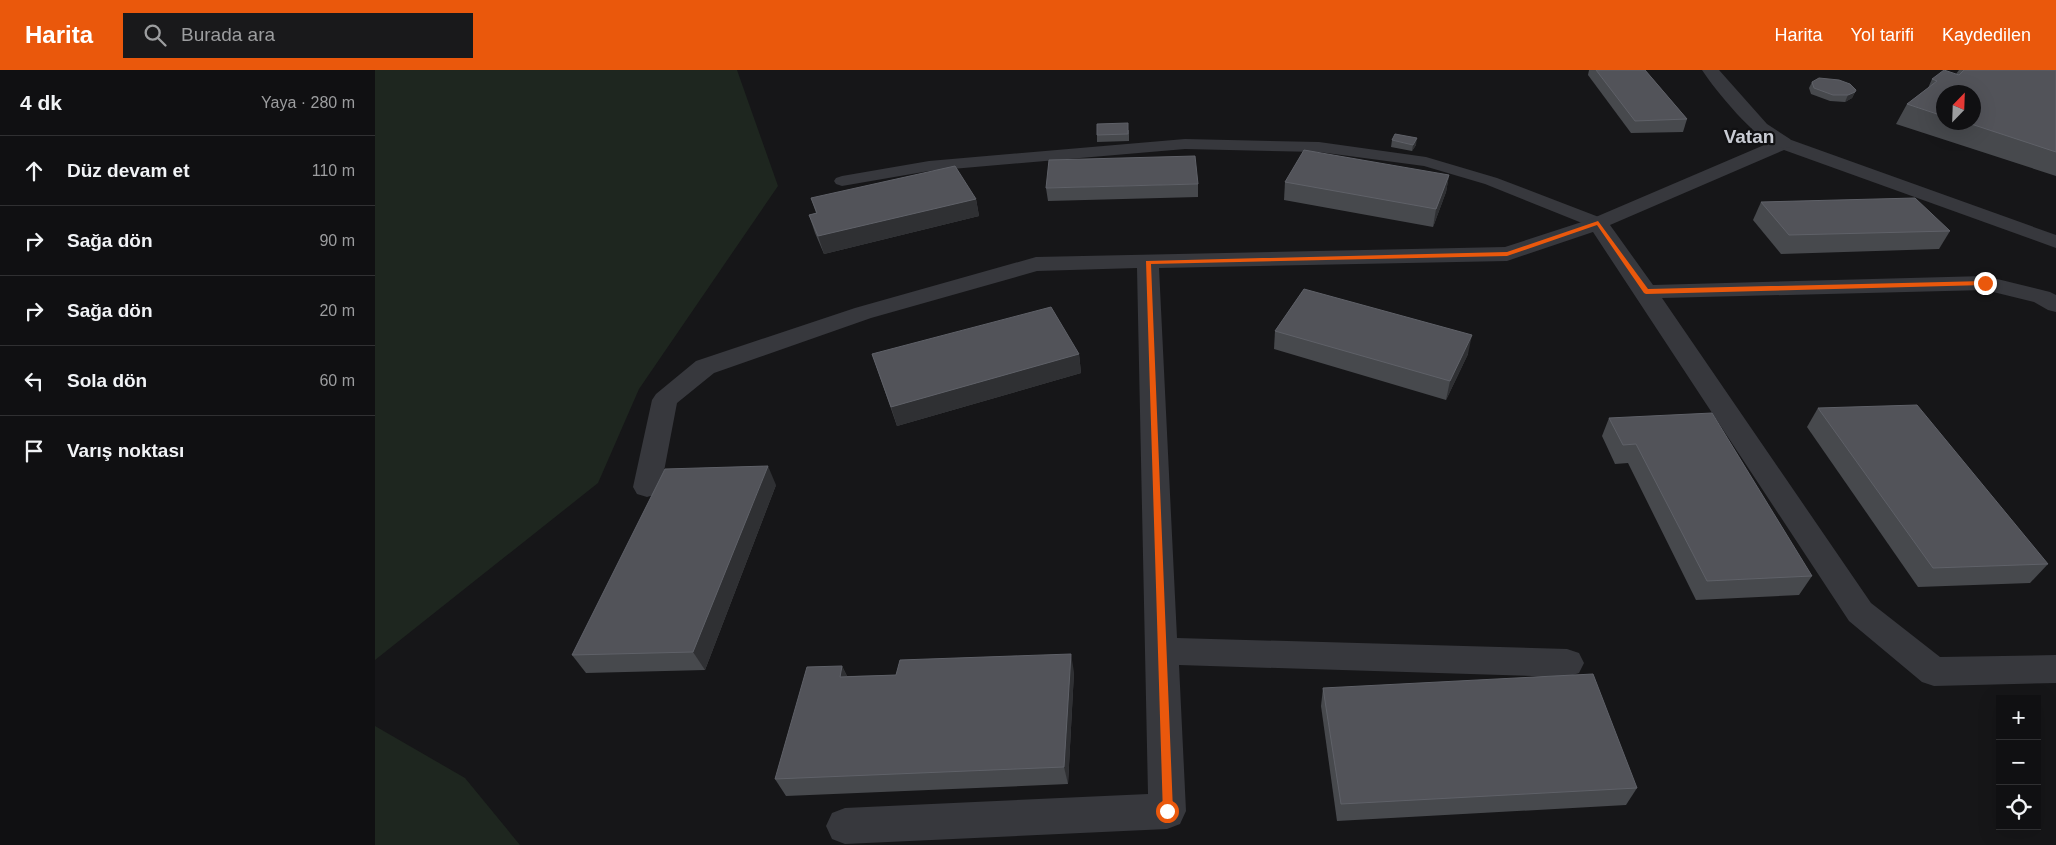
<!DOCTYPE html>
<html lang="tr">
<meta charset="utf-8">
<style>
body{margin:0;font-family:Helvetica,sans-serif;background:#19191b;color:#f1f3f6}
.controls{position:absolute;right:15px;bottom:15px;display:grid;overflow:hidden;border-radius:0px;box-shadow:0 5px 20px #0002}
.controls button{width:45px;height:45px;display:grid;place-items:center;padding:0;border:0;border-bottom:1px solid #303032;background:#101012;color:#f1f3f6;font:25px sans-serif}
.compass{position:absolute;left:1561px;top:15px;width:45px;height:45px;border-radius:50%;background:#101012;box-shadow:0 5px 20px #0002;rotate:23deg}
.stop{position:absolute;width:15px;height:15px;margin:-11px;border:4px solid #ea580c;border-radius:50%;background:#fff}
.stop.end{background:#ea580c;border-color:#fff;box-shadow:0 1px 5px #0008}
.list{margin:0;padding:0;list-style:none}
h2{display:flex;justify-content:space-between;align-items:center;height:65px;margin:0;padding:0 20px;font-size:21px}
h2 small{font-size:16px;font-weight:400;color:#9c9d9f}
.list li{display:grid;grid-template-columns:32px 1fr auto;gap:15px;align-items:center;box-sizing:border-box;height:70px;padding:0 20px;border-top:1px solid #303032}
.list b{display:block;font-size:19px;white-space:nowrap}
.list em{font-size:16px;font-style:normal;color:#9c9d9f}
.icon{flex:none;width:28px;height:28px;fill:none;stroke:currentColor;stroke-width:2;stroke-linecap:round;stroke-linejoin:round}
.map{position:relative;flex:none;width:1681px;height:775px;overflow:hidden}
header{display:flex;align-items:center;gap:30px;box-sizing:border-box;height:70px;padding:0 25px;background:#ea580c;color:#fff}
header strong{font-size:24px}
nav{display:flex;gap:28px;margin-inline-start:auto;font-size:18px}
.search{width:350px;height:45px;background:#19191b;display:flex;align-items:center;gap:12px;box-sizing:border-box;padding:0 18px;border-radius:0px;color:#9c9d9f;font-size:19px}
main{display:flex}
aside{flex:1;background:#101012}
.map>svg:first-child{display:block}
</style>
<header>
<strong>Harita</strong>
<div class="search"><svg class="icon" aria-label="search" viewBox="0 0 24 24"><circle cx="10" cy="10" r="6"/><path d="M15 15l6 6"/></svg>Burada ara</div>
<nav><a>Harita</a><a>Yol tarifi</a><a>Kaydedilen</a></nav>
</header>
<main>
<aside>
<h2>4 dk<small>Yaya · 280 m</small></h2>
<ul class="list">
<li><svg class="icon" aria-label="ahead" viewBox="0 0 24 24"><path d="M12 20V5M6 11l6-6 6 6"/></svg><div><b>Düz devam et</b></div><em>110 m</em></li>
<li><svg class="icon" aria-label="right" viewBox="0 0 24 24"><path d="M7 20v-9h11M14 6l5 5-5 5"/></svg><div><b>Sağa dön</b></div><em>90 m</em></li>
<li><svg class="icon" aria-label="right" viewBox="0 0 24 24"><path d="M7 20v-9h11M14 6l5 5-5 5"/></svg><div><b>Sağa dön</b></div><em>20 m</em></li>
<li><svg class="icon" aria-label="left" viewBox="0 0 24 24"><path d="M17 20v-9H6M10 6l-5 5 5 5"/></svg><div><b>Sola dön</b></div><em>60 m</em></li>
<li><svg class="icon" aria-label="arrive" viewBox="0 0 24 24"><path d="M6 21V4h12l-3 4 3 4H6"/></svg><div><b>Varış noktası</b></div></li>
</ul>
</aside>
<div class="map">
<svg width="1681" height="775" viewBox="0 0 1681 775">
<rect width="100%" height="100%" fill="#161618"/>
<g fill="#1e261f">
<path d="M0 0H362L403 116 264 319 223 413 0 590Z"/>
<path d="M0 656 90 708 145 775H0Z"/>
</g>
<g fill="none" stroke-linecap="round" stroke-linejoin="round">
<path fill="#37383d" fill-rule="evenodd" d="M810 69 944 72 1051 87 1122 108 1229 149 1232 153 1229 157 1223 158 1217 157 1110 114 1049 96 944 82 810 79 554 101 467 116 461 114 459 111 461 108 467 106 554 91Z"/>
<path fill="#37383d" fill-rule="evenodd" d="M1408 67 1681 165V178L1409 80 1235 155 1278 215 1610 206 1675 222 1681 225V242L1673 240 1659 232 1610 220 1287 228 1496 533 1565 587 1681 585V613L1559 616 1547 612 1474 551 1218 162 1132 191 784 198 802 568 1192 579 1204 583 1209 593 1204 603 1192 607 804 595 811 741 805 754 792 759 470 774 457 769 451 756 457 743 470 738 773 724 762 198 662 201 496 248 339 303 302 333 286 417 282 424 272 427 262 424 258 417 277 330 281 324 321 291 480 238 661 187 1130 177 1216 149Z"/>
<path fill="#37383d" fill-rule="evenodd" d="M1327 0H1344L1392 54 1415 69 1417 73 1415 77C1410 78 1407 79 1403 77 1381 70 1340 20 1327 0Z"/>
</g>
<g fill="#47494d" fill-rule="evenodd">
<path d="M1214 0H1270L1312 49 1308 62 1256 63 1213 5Z"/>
<path d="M1584 0H1681V106L1521 54 1532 34 1553 18 1557 9 1581 4ZM1568 22 1598 52H1568Z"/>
<path d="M1437 12 1480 22 1477 28 1470 32 1455 31 1436 24 1434 18Z"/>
<path d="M754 60V71L722 72V65Z"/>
<path d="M1017 70 1041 75 1037 81 1016 77Z"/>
<path d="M1074 105 1071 122 1058 157 909 130 910 112Z"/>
<path d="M823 114V127L673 131 671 118Z"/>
<path d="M436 128 601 129 604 146 449 184 440 163 434 145 441 143Z"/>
<path d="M1386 132 1575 161 1564 179 1406 184 1378 150Z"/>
<path d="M900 261 1093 284 1071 330 899 279Z"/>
<path d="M497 284H704L706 303 522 356Z"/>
<path d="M1443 338 1673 494 1655 513 1543 517 1432 357Z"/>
<path d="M1234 348 1437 506 1424 525 1321 530 1253 393 1240 394 1227 366Z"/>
<path d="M401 415 330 600 211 603 197 585Z"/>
<path d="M467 596 472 606 699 602 693 714 411 726 400 709Z"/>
<path d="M948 618 1262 718 1251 735 962 751 946 636Z"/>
</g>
<g fill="#2f3033">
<path d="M1480 22 1477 28 1470 32 1473 25Z"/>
<path d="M1042 68 1041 75 1037 81 1038 75Z"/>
<path d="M1074 105 1071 122 1058 157 1061 139Z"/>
<path d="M601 129 604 146 449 184 443 166Z"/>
<path d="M1097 265 1093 284 1071 330 1075 311Z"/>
<path d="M704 284 706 303 522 356 516 337Z"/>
<path d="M393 396 401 415 330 600 318 582Z"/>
<path d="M696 584 699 602 693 714 689 697Z"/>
<path d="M467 596 476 614 465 607Z"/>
</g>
<g fill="#525359" stroke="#5f6168">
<path d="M1221 0H1270L1312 49 1260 51Z"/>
<path d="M1569 0 1584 5 1589 0H1681V82L1590 52H1598V22H1568V46L1532 34 1562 11 1557 9Z"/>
<path d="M1444 8 1464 10 1475 14 1481 20 1480 22 1473 25H1458L1439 18 1437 12Z"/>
<path d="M753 53V64L722 65V54Z"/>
<path d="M1020 64 1042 68 1038 75 1017 70Z"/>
<path d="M929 80 1074 105 1061 139 910 112Z"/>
<path d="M820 86 823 114 671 118 674 90Z"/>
<path d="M580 96 601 129 443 166 434 145 442 143 436 128Z"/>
<path d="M1540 128 1575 161 1414 165 1386 132Z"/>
<path d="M929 219 1097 265 1075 311 900 261Z"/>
<path d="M676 237 704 284 516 337 497 284Z"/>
<path d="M1542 335 1673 494 1558 498 1443 338Z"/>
<path d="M1337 343 1437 506 1332 511 1261 374 1248 375 1234 348Z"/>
<path d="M393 396 318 582 197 585 290 399Z"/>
<path d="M696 584 689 697 400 709 432 597 467 596 465 607 521 605 525 590Z"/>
<path d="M1218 604 1262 718 966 734 948 618Z"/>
</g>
<path fill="#ea580c" d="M1223 151 1273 219 1610 211 1613 213 1610 215 1271 224 1269 223 1222 155 1132 186 776 194 798 741 796 745 792 747 788 745 771 191 1132 182Z"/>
<g text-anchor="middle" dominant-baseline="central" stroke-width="4.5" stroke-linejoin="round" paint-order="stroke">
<g font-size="19" font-weight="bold" fill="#c9ccd4" stroke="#111113">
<text x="1374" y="66">Vatan</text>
</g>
</g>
</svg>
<div class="controls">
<button>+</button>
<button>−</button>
<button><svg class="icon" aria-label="locate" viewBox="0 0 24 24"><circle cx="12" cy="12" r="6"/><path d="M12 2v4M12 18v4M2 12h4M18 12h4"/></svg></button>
</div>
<svg class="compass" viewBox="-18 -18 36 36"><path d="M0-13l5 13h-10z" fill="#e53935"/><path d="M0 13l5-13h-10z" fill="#9c9d9f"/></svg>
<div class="stop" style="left:792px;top:741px"></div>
<div class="stop end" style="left:1610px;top:213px"></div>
</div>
</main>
